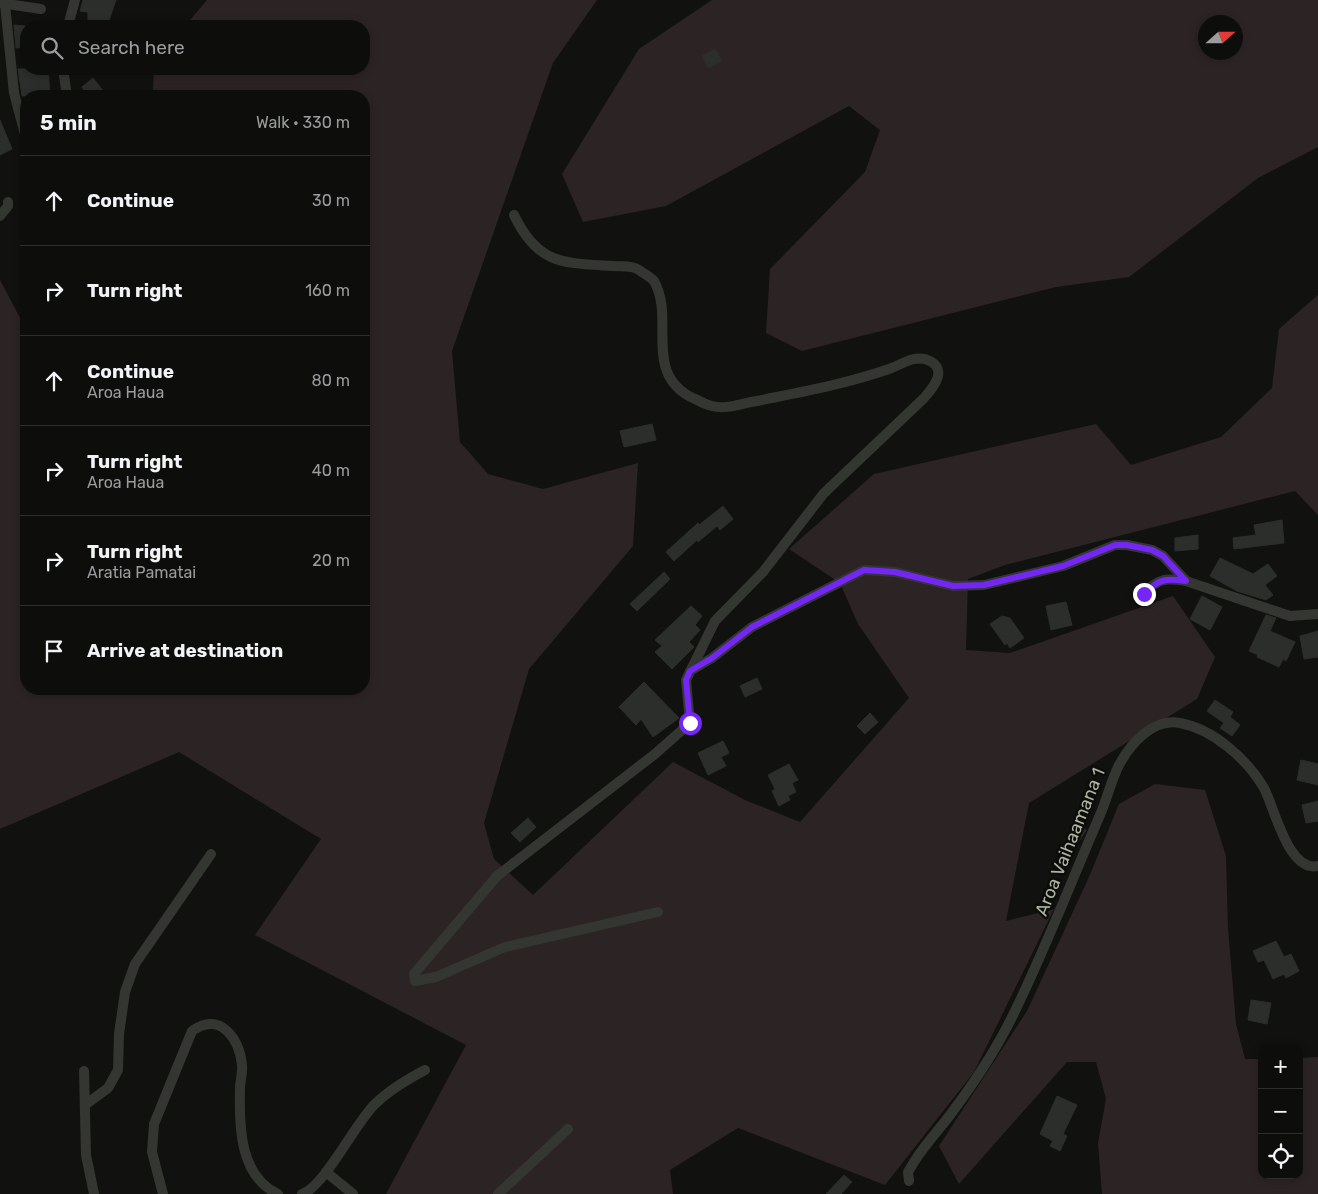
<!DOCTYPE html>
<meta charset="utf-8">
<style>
body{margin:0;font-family:Rubik,sans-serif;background:#161715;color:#f1f3f6}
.controls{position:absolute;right:15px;bottom:15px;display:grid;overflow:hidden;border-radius:10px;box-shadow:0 2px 8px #0003}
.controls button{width:45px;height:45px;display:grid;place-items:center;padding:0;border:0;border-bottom:1px solid #2d2e2d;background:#0d0e0c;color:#f1f3f6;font:25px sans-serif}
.compass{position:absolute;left:1198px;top:15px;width:45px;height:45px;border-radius:50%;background:#0d0e0c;box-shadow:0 2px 8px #0003;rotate:69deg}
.stop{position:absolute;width:15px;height:15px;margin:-11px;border:4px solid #7426f4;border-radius:50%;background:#fff}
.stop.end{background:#7426f4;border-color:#fff;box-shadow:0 1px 5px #0008}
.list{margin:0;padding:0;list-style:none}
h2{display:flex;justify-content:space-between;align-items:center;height:65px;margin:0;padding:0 20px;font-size:21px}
h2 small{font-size:16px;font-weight:400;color:#9a9c9d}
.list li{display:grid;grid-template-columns:32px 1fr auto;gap:15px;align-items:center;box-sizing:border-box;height:90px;padding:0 20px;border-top:1px solid #2d2e2d}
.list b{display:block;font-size:19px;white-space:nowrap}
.list p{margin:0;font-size:16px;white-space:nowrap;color:#9a9c9d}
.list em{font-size:16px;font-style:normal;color:#9a9c9d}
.icon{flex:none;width:28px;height:28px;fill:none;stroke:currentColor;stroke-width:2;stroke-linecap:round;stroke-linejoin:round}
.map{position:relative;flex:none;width:1318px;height:1194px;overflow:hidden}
.search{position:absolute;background:#0d0e0c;box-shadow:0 2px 8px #0003;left:20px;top:20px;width:350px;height:55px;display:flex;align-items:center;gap:12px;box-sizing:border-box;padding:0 18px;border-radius:20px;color:#9a9c9d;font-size:19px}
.panel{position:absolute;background:#0d0e0c;box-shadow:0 2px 8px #0003;left:20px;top:90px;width:350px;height:605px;border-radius:20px}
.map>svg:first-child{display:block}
</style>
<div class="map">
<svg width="1318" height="1194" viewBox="0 0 1318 1194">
<rect width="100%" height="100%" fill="#111210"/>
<g fill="#2c2324" fill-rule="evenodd">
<path d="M207 0H597L553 63 452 351 460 442 488 474 543 489 638 463 633 546 529 669 484 823 494 859 533 895 673 762 745 800 800 822 909 698 858 624 840 583 789 549 874 474 1096 424 1131 465 1221 437 1272 388 1279 329 1318 295V515L1295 491 1005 565 968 579 966 650 1010 653 1173 596 1215 657 1197 699 1029 803 1006 921 1054 909 974 1072 885 1185 738 1128 670 1170 673 1194H386L466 1045 255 935 321 839 179 752 0 829V280L26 329V689H364V96H155L153 90 154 69H364V26H185Z"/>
<path d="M712 0H1318V147L1258 178 1129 277 1056 287 802 351 766 333 770 269 865 172 880 130 849 106 666 206 583 222 562 174 639 49ZM1206 22H1236V52H1206Z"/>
<path d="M1155 784 1205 790 1226 856 1228 928 1236 1024 1245 1059H1262V1175H1299V1058L1318 1057V1194H1102L1098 1143 1106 1099 1096 1062H1067L959 1184 939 1146 1027 1011 1089 877 1119 804Z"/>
</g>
<g fill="#2c2e2b" stroke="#2b2e2a">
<path d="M83 0H116L107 26H88V12L80 11Z"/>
<path d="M14 25 26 26V47L16 48Z"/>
<path d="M715 49 722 61 708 68 702 56Z"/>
<path d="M18 69H48L50 96H22Z"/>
<path d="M93 78 107 96H88L82 87Z"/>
<path d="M0 120 12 149 0 155Z"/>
<path d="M652 424 656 440 624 447 620 431Z"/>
<path d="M723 506 733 519 720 530 717 526 698 542 697 540 674 561 666 552 698 523 699 525Z"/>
<path d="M1282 520 1284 543 1234 549 1233 538 1256 535 1254 525Z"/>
<path d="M1198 535V549L1175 551V538Z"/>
<path d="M1220 558 1253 574 1268 564 1277 576 1265 585 1273 595 1266 600 1237 591 1210 576Z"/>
<path d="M664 572 670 579 637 611 630 604Z"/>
<path d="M1202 596 1222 607 1210 630 1190 619Z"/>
<path d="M1066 602 1072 625 1051 630 1046 606Z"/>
<path d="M691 606 702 616 695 625 700 630 689 642 694 647 672 669 655 652 662 646 655 640Z"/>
<path d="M1266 615 1276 618 1270 631 1295 642 1286 661 1283 659 1279 667 1257 657 1258 655 1249 651Z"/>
<path d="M1002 616 1010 618 1024 638 1010 648 1007 643 1005 645 990 624Z"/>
<path d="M1318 631V657L1304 659 1300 636Z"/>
<path d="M757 678 762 689 745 697 740 686Z"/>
<path d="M644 682 679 718 653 737 641 719 636 725 619 707Z"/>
<path d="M1215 700 1233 712 1230 717 1240 725 1232 736 1220 728 1224 723 1207 711Z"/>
<path d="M870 713 878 722 865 734 857 726Z"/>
<path d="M723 741 729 753 721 757 726 766 708 775 698 753Z"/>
<path d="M1301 760 1318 764V785L1297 780Z"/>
<path d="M789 764 798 780 792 783 796 792 788 796 790 800 779 806 772 791 775 789 768 775Z"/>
<path d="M1318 801V821L1306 823 1302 805Z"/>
<path d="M528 818 536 827 520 842 511 833Z"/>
<path d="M1079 825 1086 830 1078 843 1070 837Z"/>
<path d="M1276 941 1284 957 1291 954 1299 971 1286 978 1284 974 1273 979 1264 960 1258 962 1253 951Z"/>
<path d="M1251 1000 1271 1003 1267 1024 1248 1020Z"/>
<path d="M1057 1096 1077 1105 1063 1134 1067 1136 1060 1151 1050 1146 1053 1141 1040 1134Z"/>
<path d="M844 1175 852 1182 841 1194H826Z"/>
</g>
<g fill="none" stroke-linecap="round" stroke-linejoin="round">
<g stroke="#343731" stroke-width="10">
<path d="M0 3 41 9"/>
<path d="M5 4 14 93 26 138"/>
<path d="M68 26 75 0"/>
<path d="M63 69 67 96"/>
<path d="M514 215C538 265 563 263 613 266 621 267 632 265 639 270 643 273 651 277 654 281 676 319 641 375 695 399 700 401 706 405 712 406 727 410 742 403 757 401 801 392 846 384 889 369 901 365 912 356 925 359 950 367 934 387 924 398L824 493 763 572 715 621 686 680 690 723 655 754 497 876 414 974 415 981 436 977 505 947 658 912"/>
<path d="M0 216 8 206V202"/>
<path d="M1144 593C1159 578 1165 578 1186 581L1290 616 1318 614"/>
<path d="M690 671 712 658 752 627 864 570 895 572 953 586 984 585 1063 566 1115 545H1127L1152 550 1163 556 1186 581"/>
<path d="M84 1071 86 1155 94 1194"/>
<path d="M85 1105 108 1088 118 1070 119 1034 125 992 135 964 211 854"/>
<path d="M326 1172 353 1194"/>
<path d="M909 1181 908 1172 914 1162C925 1144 940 1129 953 1111 973 1084 998 1046 1013 1015 1045 950 1071 882 1100 815 1107 799 1111 781 1119 765 1131 743 1153 718 1180 723 1213 729 1247 759 1264 788 1275 809 1288 872 1318 866"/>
<path d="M163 1194 152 1152 154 1124 192 1031C220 1011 239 1038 242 1065 243 1073 240 1081 240 1088 239 1125 239 1176 278 1194"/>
<path d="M302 1194C324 1187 355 1124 374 1105 389 1090 406 1080 425 1070"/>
<path d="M498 1194 568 1129"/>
</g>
</g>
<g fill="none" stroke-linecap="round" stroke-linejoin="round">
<path stroke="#7426f4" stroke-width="6" d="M690 723 686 680 690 671 712 658 752 627 864 570 895 572 953 586 984 585 1063 566 1115 545H1127L1152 550 1163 556 1186 581C1165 578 1159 579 1144 594"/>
</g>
<g text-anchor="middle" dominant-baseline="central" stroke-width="5" stroke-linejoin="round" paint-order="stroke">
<g font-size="18" fill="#acb3a1" stroke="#0c0d0b">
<text transform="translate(1070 842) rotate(-68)">Aroa Vaihaamana 1</text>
</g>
</g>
</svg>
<div class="controls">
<button>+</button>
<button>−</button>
<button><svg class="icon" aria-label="locate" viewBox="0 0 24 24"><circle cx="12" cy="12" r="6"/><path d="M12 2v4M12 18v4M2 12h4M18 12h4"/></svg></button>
</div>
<svg class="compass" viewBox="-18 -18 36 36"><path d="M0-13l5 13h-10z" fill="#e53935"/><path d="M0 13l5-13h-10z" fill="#9a9c9d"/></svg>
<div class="stop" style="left:690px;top:723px"></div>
<div class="stop end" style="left:1144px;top:594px"></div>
<div class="search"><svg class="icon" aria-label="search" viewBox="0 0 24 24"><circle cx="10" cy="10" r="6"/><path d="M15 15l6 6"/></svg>Search here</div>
<section class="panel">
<h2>5 min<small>Walk · 330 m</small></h2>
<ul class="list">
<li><svg class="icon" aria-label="ahead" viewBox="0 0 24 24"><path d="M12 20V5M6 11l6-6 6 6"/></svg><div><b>Continue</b></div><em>30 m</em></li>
<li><svg class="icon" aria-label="right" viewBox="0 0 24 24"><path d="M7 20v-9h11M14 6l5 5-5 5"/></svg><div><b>Turn right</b></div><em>160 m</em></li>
<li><svg class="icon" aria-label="ahead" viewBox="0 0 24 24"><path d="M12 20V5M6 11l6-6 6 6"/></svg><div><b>Continue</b><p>Aroa Haua</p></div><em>80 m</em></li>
<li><svg class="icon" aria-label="right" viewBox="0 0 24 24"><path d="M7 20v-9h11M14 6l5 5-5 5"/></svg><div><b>Turn right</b><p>Aroa Haua</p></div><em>40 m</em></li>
<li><svg class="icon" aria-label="right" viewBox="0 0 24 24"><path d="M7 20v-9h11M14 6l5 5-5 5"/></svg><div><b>Turn right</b><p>Aratia Pamatai</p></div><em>20 m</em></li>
<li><svg class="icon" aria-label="arrive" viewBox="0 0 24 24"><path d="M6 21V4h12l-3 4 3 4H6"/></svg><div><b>Arrive at destination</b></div></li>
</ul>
</section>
</div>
